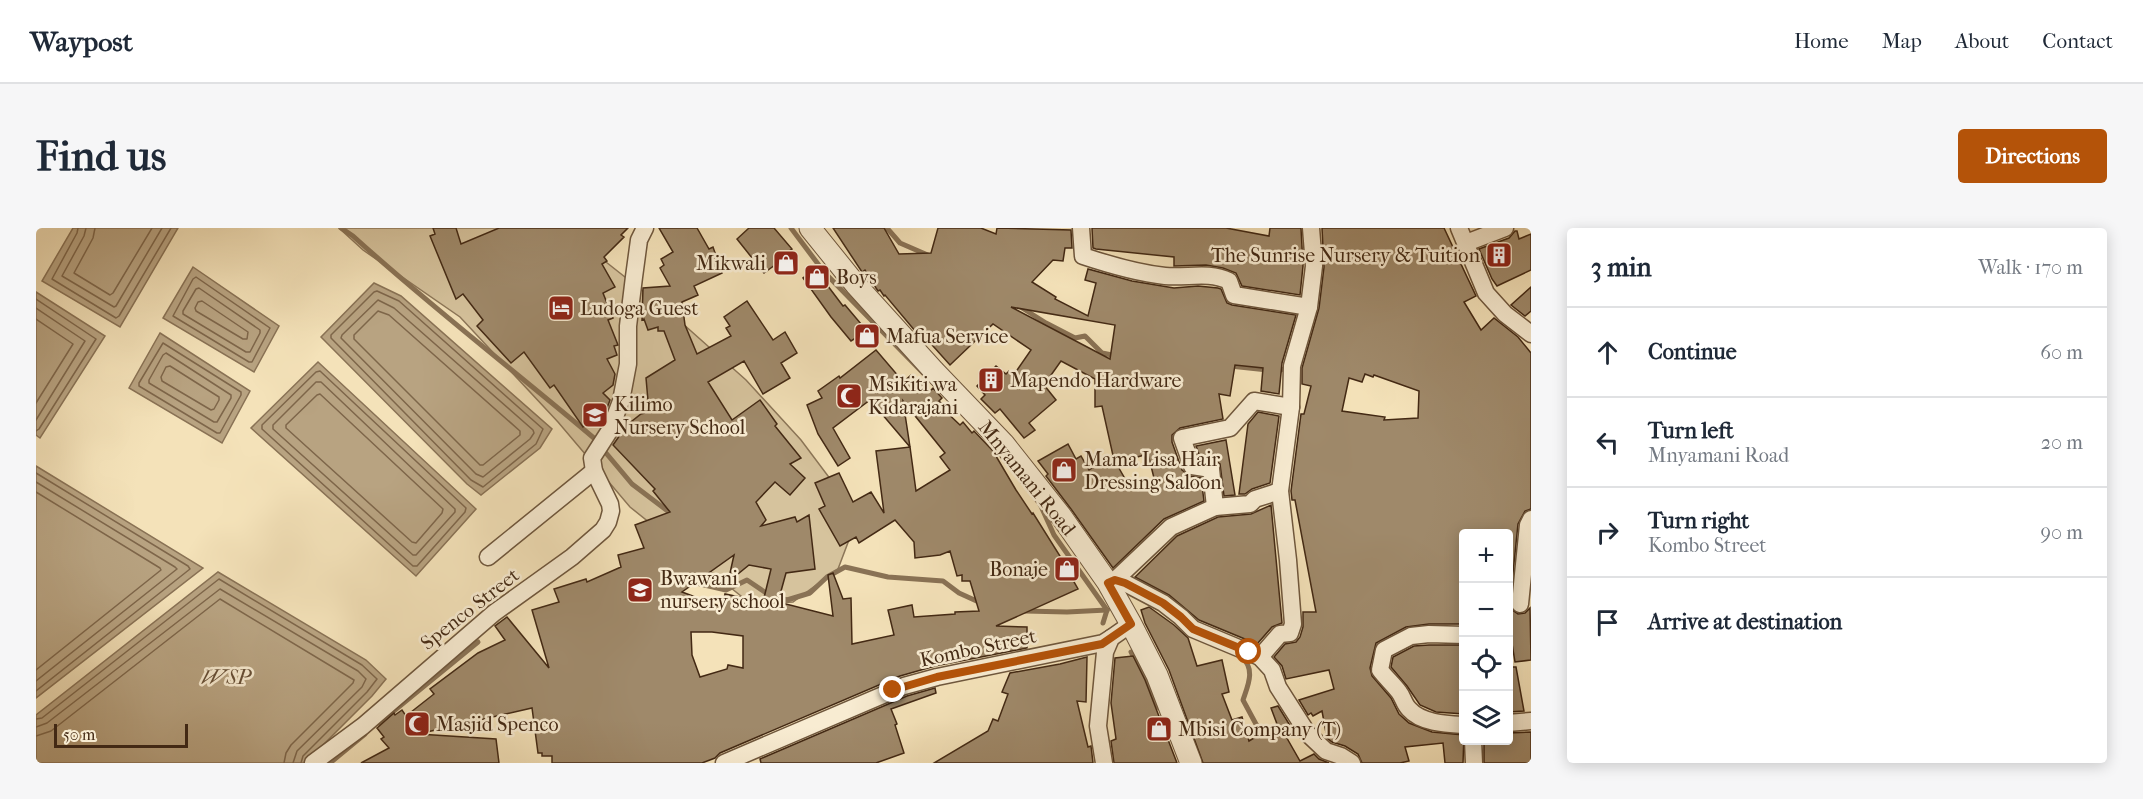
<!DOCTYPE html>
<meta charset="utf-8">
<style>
body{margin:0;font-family:"IM FELL French Canon",serif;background:#f6f6f7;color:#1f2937}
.controls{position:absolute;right:18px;bottom:18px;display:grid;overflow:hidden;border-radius:6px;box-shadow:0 3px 15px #0003}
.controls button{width:54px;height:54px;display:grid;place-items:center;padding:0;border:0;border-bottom:2px solid #e0e1e3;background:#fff;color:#1f2937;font:30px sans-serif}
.scale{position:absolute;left:18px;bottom:15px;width:134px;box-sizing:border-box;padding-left:6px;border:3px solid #432914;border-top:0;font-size:16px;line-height:21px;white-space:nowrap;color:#432914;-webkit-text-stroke:4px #f8ecd2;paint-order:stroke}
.stop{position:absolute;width:18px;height:18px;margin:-14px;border:4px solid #b45309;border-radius:50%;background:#fff}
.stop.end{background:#b45309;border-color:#fff;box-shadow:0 2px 6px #0008}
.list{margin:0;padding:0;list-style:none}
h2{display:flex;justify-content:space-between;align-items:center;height:78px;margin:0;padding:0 24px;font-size:26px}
h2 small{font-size:20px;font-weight:400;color:#747a83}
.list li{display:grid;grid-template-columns:39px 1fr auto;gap:18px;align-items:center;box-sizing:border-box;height:90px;padding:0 24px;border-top:2px solid #e0e1e3}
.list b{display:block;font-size:22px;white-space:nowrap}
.list p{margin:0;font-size:20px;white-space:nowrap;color:#747a83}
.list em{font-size:20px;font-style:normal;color:#747a83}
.icon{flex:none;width:33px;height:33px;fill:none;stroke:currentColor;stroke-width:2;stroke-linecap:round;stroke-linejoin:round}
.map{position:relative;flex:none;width:1495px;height:535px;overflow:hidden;border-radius:6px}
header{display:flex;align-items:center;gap:36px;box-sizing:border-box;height:84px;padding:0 30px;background:#fff;border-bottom:2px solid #e0e1e3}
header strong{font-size:28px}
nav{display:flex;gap:33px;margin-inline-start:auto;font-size:21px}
.intro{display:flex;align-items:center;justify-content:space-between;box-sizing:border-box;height:144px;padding:0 36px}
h1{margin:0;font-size:42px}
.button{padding:15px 27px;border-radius:6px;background:#b45309;color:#fff;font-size:21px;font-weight:700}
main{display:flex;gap:36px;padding:0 36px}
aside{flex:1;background:#fff;border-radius:6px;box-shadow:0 3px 15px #0003}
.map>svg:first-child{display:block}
</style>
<header>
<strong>Waypost</strong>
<nav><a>Home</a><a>Map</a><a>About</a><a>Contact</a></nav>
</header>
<div class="intro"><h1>Find us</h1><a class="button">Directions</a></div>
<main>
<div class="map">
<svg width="1495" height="535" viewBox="0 0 1495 535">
<rect width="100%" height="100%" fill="#f4e2b9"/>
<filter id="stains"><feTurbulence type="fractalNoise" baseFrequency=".00333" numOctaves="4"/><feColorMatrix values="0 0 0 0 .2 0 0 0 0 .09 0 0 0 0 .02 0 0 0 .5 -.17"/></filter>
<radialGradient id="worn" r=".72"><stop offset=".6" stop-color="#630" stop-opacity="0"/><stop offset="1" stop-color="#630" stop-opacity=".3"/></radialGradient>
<path fill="#d6c39d" stroke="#8c7658" stroke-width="1.5" d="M303 0H537L570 34 637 87 710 152 765 212 822 288 802 341 757 374 715 376 594 279 522 194 424 89 327 22Z"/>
<g fill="#b8a381" stroke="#897255" stroke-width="1.5">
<path d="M37 0H142L84 99 6 53Z"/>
<path d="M157 39 243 98 218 144 127 90Z"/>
<path d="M338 55 365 68 516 201 504 220 445 267 431 256 285 109Z"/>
<path d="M0 64 69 108 4 210 0 207Z"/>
<path d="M124 105 214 163 186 215 93 160Z"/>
<path d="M282 134 440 281 380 348 215 200Z"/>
<path d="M0 238 167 340 0 470Z"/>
<path d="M182 344 330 432 350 451 336 468 269 535H0V487Z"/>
</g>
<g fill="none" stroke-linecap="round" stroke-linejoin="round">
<g stroke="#7e664a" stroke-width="1.5">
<path d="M42 0 41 5 16 51 80 90 83 88 135 0"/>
<path d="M50 0 48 8 26 48 78 79 80 78 126 0"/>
<path d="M59 0 57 10 38 45 74 67 77 65 116 0"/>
<path d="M160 49 234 100 216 134H213L137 88 157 51Z"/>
<path d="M163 60 224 102V105L214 124H210L147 86V83L160 61Z"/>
<path d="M341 63 363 73 507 201 500 216 447 259 435 252 295 110V107L338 64Z"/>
<path d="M0 71 60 111 3 201 0 203"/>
<path d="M342 72 358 80 497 202 498 205 494 211 447 249 440 246 305 110 306 107Z"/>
<path d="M166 73 212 104 211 111H207L160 83 159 80 162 74Z"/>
<path d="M0 80 49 113 0 192"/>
<path d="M342 83 353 87 484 203V207L447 237H444L318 111V107Z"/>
<path d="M0 91 37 116 0 175"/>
<path d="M127 115 205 164V167L184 205H181L103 158V155Z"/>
<path d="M130 125 195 167V170L181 194H178L113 155V152L127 127Z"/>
<path d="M134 138 183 169V172L178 181 175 182 126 153 125 149 130 139Z"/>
<path d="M284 143 430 280 429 284 381 338H377L226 201V197L280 144Z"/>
<path d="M280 154H285L419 281V284L380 327H377L237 201V197Z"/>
<path d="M284 166 407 281 406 285 380 315 376 314 250 200V197L281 167Z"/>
<path d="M0 245 152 338 154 341 0 463"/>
<path d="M0 254 139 339 141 341 0 453"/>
<path d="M0 264 124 340 125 342 0 442"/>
<path d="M0 491 6 490 183 351 326 437 341 451 331 464 267 528 265 535"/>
<path d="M0 499 11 495 184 361 322 443 330 451 326 459 261 523 257 535"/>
<path d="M0 508 15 503 184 371 318 452 317 455 255 517 250 525 248 535"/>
</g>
<g stroke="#897255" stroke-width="5">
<path d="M305 0 317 8C395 79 479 143 559 211"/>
<path d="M755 0 788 44 891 149"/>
<path d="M851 0 864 15 894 28"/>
<path d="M983 78 1010 95 1039 110 1049 108 1066 125 1081 128"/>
<path d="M1194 138 1242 143 1253 139"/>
<path d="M570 225 596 256 633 284 635 288"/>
<path d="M1004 276 1018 307 1071 382"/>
<path d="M660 347 664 356 690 362 711 352 733 367 751 372 774 365 791 349 809 339 852 349 907 353 923 365 945 375"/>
<path d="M989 383 1031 384 1071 382"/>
<path d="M1067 395 1071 382"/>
<path d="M1095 424 1123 480"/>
<path d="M1205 428C1220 441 1212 457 1207 472L1221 498 1222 513"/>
<path d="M343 495 442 414"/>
<path d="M294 535 329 506"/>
</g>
</g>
<g fill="#9f896a" stroke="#432914" stroke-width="1.5" fill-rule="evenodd">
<path d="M397 0H420L425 16 463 0H592L585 7 588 9 568 29 571 33 566 36 579 59 567 65 577 90 572 92 582 117 578 118 581 127 571 131 579 146 577 157 567 165 574 172 570 183 559 199 555 193 547 199 518 157 514 160 488 124 475 135 441 98 447 92 427 66 420 71 394 8 399 6Z"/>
<path d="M623 0H661L673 21 677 19 686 45 658 58 662 67 646 74 649 97 661 126 695 108 690 100 694 98 688 89 711 73 737 112 749 104 761 125 745 135 754 150 727 166 708 133 672 154 696 192 724 172 741 196 739 198 765 230 754 236 769 250 754 267 739 254 720 274 730 292 725 298 759 289 761 294 773 287 779 341 750 345 742 374 797 388 792 347 797 345 807 371 815 370 816 416 858 407 852 382 876 377 878 389 919 386V384L943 383 934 353H926V347L921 348 914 323 904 327 879 330 878 314 859 292 823 315 820 309 804 318 783 281 789 278 779 255 803 245 817 274 835 264 848 285 840 223 874 219 880 263 914 242 904 229 909 225 867 173 874 219 834 172 797 200 814 230 802 238 782 206 771 177 786 170 782 163 803 148 804 150 840 122 864 150 865 156 875 147 884 157 887 155 894 163 897 160 906 170 903 173 907 177 905 179 924 197 927 194 936 205 938 203 957 223 980 262 996 286 997 285 1027 333 1030 331 1037 343 1033 345 1042 361 960 398 991 399V420L899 438 864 448 684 525 679 530 666 535H516V528H506V525H502L496 480 382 506 460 511 463 535H325L353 520 345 511 348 509 341 500 358 485 359 487 366 482 370 488 398 466 394 461 442 425 469 412 459 398 471 389 513 440 496 382 523 374 518 361 550 351 551 354 585 339 582 327 608 320 599 297 634 284 617 263 619 261 577 217 591 197 605 186 613 184 610 150 639 132 628 103H622V99L612 102 608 91 606 92 607 60 634 58 624 40 628 37 625 31 637 24ZM698 327 692 354 713 337 735 341 727 374 689 366 686 379 646 364ZM655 404H676L707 408V440L692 437 691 441 664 449 656 427Z"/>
<path d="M713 0H738L756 21 750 25 758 35 745 45 739 37 728 45 701 11Z"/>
<path d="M797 0H848L863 26 895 25 902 0H945L960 6 961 0 1035 2 1036 20H1029L1027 33 1017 32 996 54 1020 69 1019 71 1052 88 1060 55 1049 52 1052 41 1096 53 1138 60 1162 58 1182 60 1185 61 1191 75 1196 77 1260 87 1246 135 1243 166 1225 163 1227 140 1199 137 1194 168 1183 166 1187 191 1144 200 1136 207V214L1146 242 1154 248 1165 250 1168 273 1128 291 1077 340 1035 281 1010 248 1012 246 1002 233 1032 216 1040 231 1045 228 1053 242 1075 228 1078 232 1066 178 1059 179V151L1025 133 1008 157 1020 172 993 195 999 202 988 210 964 181 959 185 945 171 949 167 941 158 960 138 970 146 973 143 977 148 995 122 957 96 914 137 888 108 885 110 849 67 848 68 844 62 842 63 840 60 829 42 826 44ZM975 79 1079 97 1074 131ZM1112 226 1119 254 1095 261 1080 235Z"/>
<path d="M1056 0H1190L1233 8 1234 0H1265L1267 38 1264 67 1206 58 1200 45 1187 40 1170 37 1138 38V29L1060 21 1057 20Z"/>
<path d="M1286 0H1408L1440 68 1428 74 1445 102 1458 90 1482 109 1495 125V281L1489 283 1482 296 1474 375 1475 381 1482 386 1489 385 1494 380 1495 432 1479 434 1473 397V306H1428V396H1393L1370 399 1340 415 1334 440 1336 448 1355 470 1363 486 1373 495 1396 504 1428 507 1427 535H1409L1407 515 1369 519 1373 533 1364 535H1326L1322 526 1309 518 1296 514 1291 510 1286 483 1277 488 1275 485 1272 487 1263 472 1298 461 1293 442 1250 451 1246 438 1238 429 1249 416 1260 414 1264 409 1267 399V384H1280L1259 272H1256L1255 263 1265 186H1268L1275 158 1266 156V140L1283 80 1288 39ZM1329 146 1337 149 1338 147 1383 163 1382 190 1348 192 1349 189 1306 183 1313 150 1326 154Z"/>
<path d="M1479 3H1481L1483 11 1495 6V42L1461 58 1456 51 1443 21 1473 10Z"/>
<path d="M779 41 807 78 809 77 831 103 815 113 795 89 767 50Z"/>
<path d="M1495 59V83L1489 88 1475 77Z"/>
<path d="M1222 184 1243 188 1234 255 1216 261 1209 266H1203L1212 196Z"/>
<path d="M1190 212 1199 267 1188 268 1184 236 1177 231 1164 229 1160 218Z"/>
<path d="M1235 277 1246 395 1236 399 1221 416 1163 392 1133 367 1099 349 1141 308 1182 289 1215 286Z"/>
<path d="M1113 379 1138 397 1152 410 1161 438 1186 432 1193 464 1186 466 1196 492 1206 489 1213 513 1241 496 1235 480 1242 478 1255 499 1248 505 1264 533 1278 526 1283 531 1293 535H1167L1133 442 1109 395 1105 382Z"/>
<path d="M1393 417H1428V486L1400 484 1384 477 1371 458 1355 439 1357 429 1378 418Z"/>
<path d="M1097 428 1109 452 1141 535H1078L1075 513 1080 511 1075 475 1079 430Z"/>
<path d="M1051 429 1050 474 1041 473 1052 519 1055 518 1057 535H898L952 503 957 491 962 493 972 466 966 464 974 445 1024 436Z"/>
<path d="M1473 439H1480L1488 483 1473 484Z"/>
<path d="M899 460 900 465 855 481 861 496 859 497 868 525 840 535H725L724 531 871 468Z"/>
<path d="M1495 504V535H1448V513H1473V505Z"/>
</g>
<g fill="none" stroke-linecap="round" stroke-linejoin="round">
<defs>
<g id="minor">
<path d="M1045 0 1047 28C1074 37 1101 45 1129 48 1152 50 1172 43 1193 53L1198 67 1273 79"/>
<path d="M1423 0 1450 65 1469 86 1495 106"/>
<path d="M1430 15 1469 0"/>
<path d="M1179 279 1214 276 1219 271 1244 263"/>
<path d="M452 329 558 243"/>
<path d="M1079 352 1135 299 1179 279 1175 241 1156 238 1146 210 1194 200 1218 173 1255 179"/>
<path d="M1072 355 1079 352 1089 355 1127 375 1145 389 1157 401 1224 429 1236 442 1242 459 1272 506 1290 523 1305 528 1316 535"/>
<path d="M1484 376 1492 297 1495 291"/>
<path d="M1428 407 1393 406 1375 408 1348 422 1344 442C1350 450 1357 456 1363 464 1367 469 1368 476 1373 481 1385 495 1410 496 1428 497"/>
<path d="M1224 429 1244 406 1254 405 1257 396 1252 332 1244 263 1255 179 1256 138 1273 79 1278 38 1275 0"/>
<path d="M1472 495 1495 493"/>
<path d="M1437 512 1438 535"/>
<path d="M277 535 327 498 458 385 536 329 567 302 572 294 575 283 574 276 558 243 556 230 574 202 585 173 592 136V98L598 49 603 12 609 0"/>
<path d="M688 535 868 458 901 449 1067 415 1075 410"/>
<path d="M1068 535 1062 498 1069 424 1075 410 1095 396"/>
</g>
<path id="tertiary" d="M774 0 820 57 898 143 968 216 1025 288 1072 355 1095 396 1121 447 1155 535"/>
</defs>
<use href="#minor" stroke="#6f573d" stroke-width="19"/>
<use href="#tertiary" stroke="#6f573d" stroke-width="23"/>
<use href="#minor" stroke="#f8ecd2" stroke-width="16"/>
<use href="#tertiary" stroke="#f8ecd2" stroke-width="21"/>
</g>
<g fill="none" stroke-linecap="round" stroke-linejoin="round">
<path stroke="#b45309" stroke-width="8" d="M857 462 901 449 1066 416 1095 396 1072 355 1079 352 1089 355 1127 375 1145 389 1157 401 1213 424"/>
</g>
<defs>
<symbol id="building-square" viewBox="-11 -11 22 22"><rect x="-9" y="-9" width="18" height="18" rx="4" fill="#8f2418" stroke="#f8ecd2"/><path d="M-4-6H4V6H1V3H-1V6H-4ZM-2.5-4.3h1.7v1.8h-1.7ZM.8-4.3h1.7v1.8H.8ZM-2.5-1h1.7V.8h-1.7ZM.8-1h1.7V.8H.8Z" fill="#fff"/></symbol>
<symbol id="shop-square" viewBox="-11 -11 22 22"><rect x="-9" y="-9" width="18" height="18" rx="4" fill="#8f2418" stroke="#f8ecd2"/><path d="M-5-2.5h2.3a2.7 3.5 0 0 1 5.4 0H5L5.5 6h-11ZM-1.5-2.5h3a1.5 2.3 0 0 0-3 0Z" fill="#fff"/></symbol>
<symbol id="hotel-square" viewBox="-11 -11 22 22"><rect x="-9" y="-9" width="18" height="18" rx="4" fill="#8f2418" stroke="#f8ecd2"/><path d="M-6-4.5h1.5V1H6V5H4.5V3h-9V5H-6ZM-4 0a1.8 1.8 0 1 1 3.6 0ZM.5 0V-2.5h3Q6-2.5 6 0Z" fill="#fff"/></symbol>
<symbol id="mosque-square" viewBox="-11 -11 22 22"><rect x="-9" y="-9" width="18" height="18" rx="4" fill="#8f2418" stroke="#f8ecd2"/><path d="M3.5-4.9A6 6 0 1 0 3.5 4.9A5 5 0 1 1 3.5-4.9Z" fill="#fff"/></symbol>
<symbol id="school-square" viewBox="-11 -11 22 22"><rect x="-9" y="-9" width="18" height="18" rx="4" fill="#8f2418" stroke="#f8ecd2"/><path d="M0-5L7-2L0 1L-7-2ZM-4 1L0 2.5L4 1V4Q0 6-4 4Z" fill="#fff"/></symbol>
</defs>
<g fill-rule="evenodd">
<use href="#building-square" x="1448" y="12" width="30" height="30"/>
<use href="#shop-square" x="735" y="20" width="30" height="30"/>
<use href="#shop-square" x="766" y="34" width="30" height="30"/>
<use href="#hotel-square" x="510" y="65" width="30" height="30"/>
<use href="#shop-square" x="816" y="93" width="30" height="30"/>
<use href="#building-square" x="940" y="137" width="30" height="30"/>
<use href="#mosque-square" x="798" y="153" width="30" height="30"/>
<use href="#school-square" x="544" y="172" width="30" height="30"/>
<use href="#shop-square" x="1013" y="227" width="30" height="30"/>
<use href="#shop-square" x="1016" y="326" width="30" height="30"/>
<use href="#school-square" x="589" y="347" width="30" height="30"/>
<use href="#mosque-square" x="366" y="481" width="30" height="30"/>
<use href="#shop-square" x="1108" y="486" width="30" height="30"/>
</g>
<g text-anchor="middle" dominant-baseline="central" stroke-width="5" stroke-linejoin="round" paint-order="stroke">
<g font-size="20" fill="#432914" stroke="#f8ecd2" text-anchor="start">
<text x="1444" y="27" text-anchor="end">The Sunrise Nursery &amp; Tuition</text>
<text x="730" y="35" text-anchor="end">Mikwali</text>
<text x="800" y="49">Boys</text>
<text x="544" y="80">Ludoga Guest</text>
<text x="850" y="108">Mafua Service</text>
<text x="974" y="152">Mapendo Hardware</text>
<text x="832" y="156">Msikiti wa<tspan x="832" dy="23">Kidarajani</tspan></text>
<text x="578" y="176">Kilimo<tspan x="578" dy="23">Nursery School</tspan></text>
<text x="1048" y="231">Mama Lisa Hair<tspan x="1048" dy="23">Dressing Saloon</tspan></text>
<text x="1012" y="341" text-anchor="end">Bonaje</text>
<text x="624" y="350">Bwawani<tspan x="624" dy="23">nursery school</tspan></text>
<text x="400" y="496">Masjid Spenco</text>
<text x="1142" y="501">Mbisi Company (T)</text>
</g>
<g font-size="20" fill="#432914" stroke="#f8ecd2">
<text transform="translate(991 250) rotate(51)">Mnyamani Road</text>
<text transform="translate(434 381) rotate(-38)">Spenco Street</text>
<text transform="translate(942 420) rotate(-12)">Kombo Street</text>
</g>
<g font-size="21" font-style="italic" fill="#664e35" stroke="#f8ecd2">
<text x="190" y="449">WSP</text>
</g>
</g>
<rect width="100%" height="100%" filter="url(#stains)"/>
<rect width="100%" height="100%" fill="url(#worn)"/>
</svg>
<div class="controls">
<button>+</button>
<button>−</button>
<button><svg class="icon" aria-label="locate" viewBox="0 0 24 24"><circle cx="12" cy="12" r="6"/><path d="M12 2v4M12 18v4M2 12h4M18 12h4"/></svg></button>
<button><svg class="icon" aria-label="layers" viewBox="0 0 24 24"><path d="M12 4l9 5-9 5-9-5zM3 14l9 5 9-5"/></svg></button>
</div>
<div class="scale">50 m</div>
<div class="stop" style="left:1213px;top:424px"></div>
<div class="stop end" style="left:857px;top:462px"></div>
</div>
<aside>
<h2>3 min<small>Walk · 170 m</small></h2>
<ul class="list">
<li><svg class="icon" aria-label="ahead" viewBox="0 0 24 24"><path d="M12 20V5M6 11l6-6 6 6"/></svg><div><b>Continue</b></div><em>60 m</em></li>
<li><svg class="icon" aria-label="left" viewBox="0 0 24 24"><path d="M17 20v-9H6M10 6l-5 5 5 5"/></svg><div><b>Turn left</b><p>Mnyamani Road</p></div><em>20 m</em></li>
<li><svg class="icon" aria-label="right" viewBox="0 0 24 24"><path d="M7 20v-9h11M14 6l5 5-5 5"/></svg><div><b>Turn right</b><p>Kombo Street</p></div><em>90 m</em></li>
<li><svg class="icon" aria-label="arrive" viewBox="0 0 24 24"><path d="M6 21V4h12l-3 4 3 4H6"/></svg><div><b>Arrive at destination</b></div></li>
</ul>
</aside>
</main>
